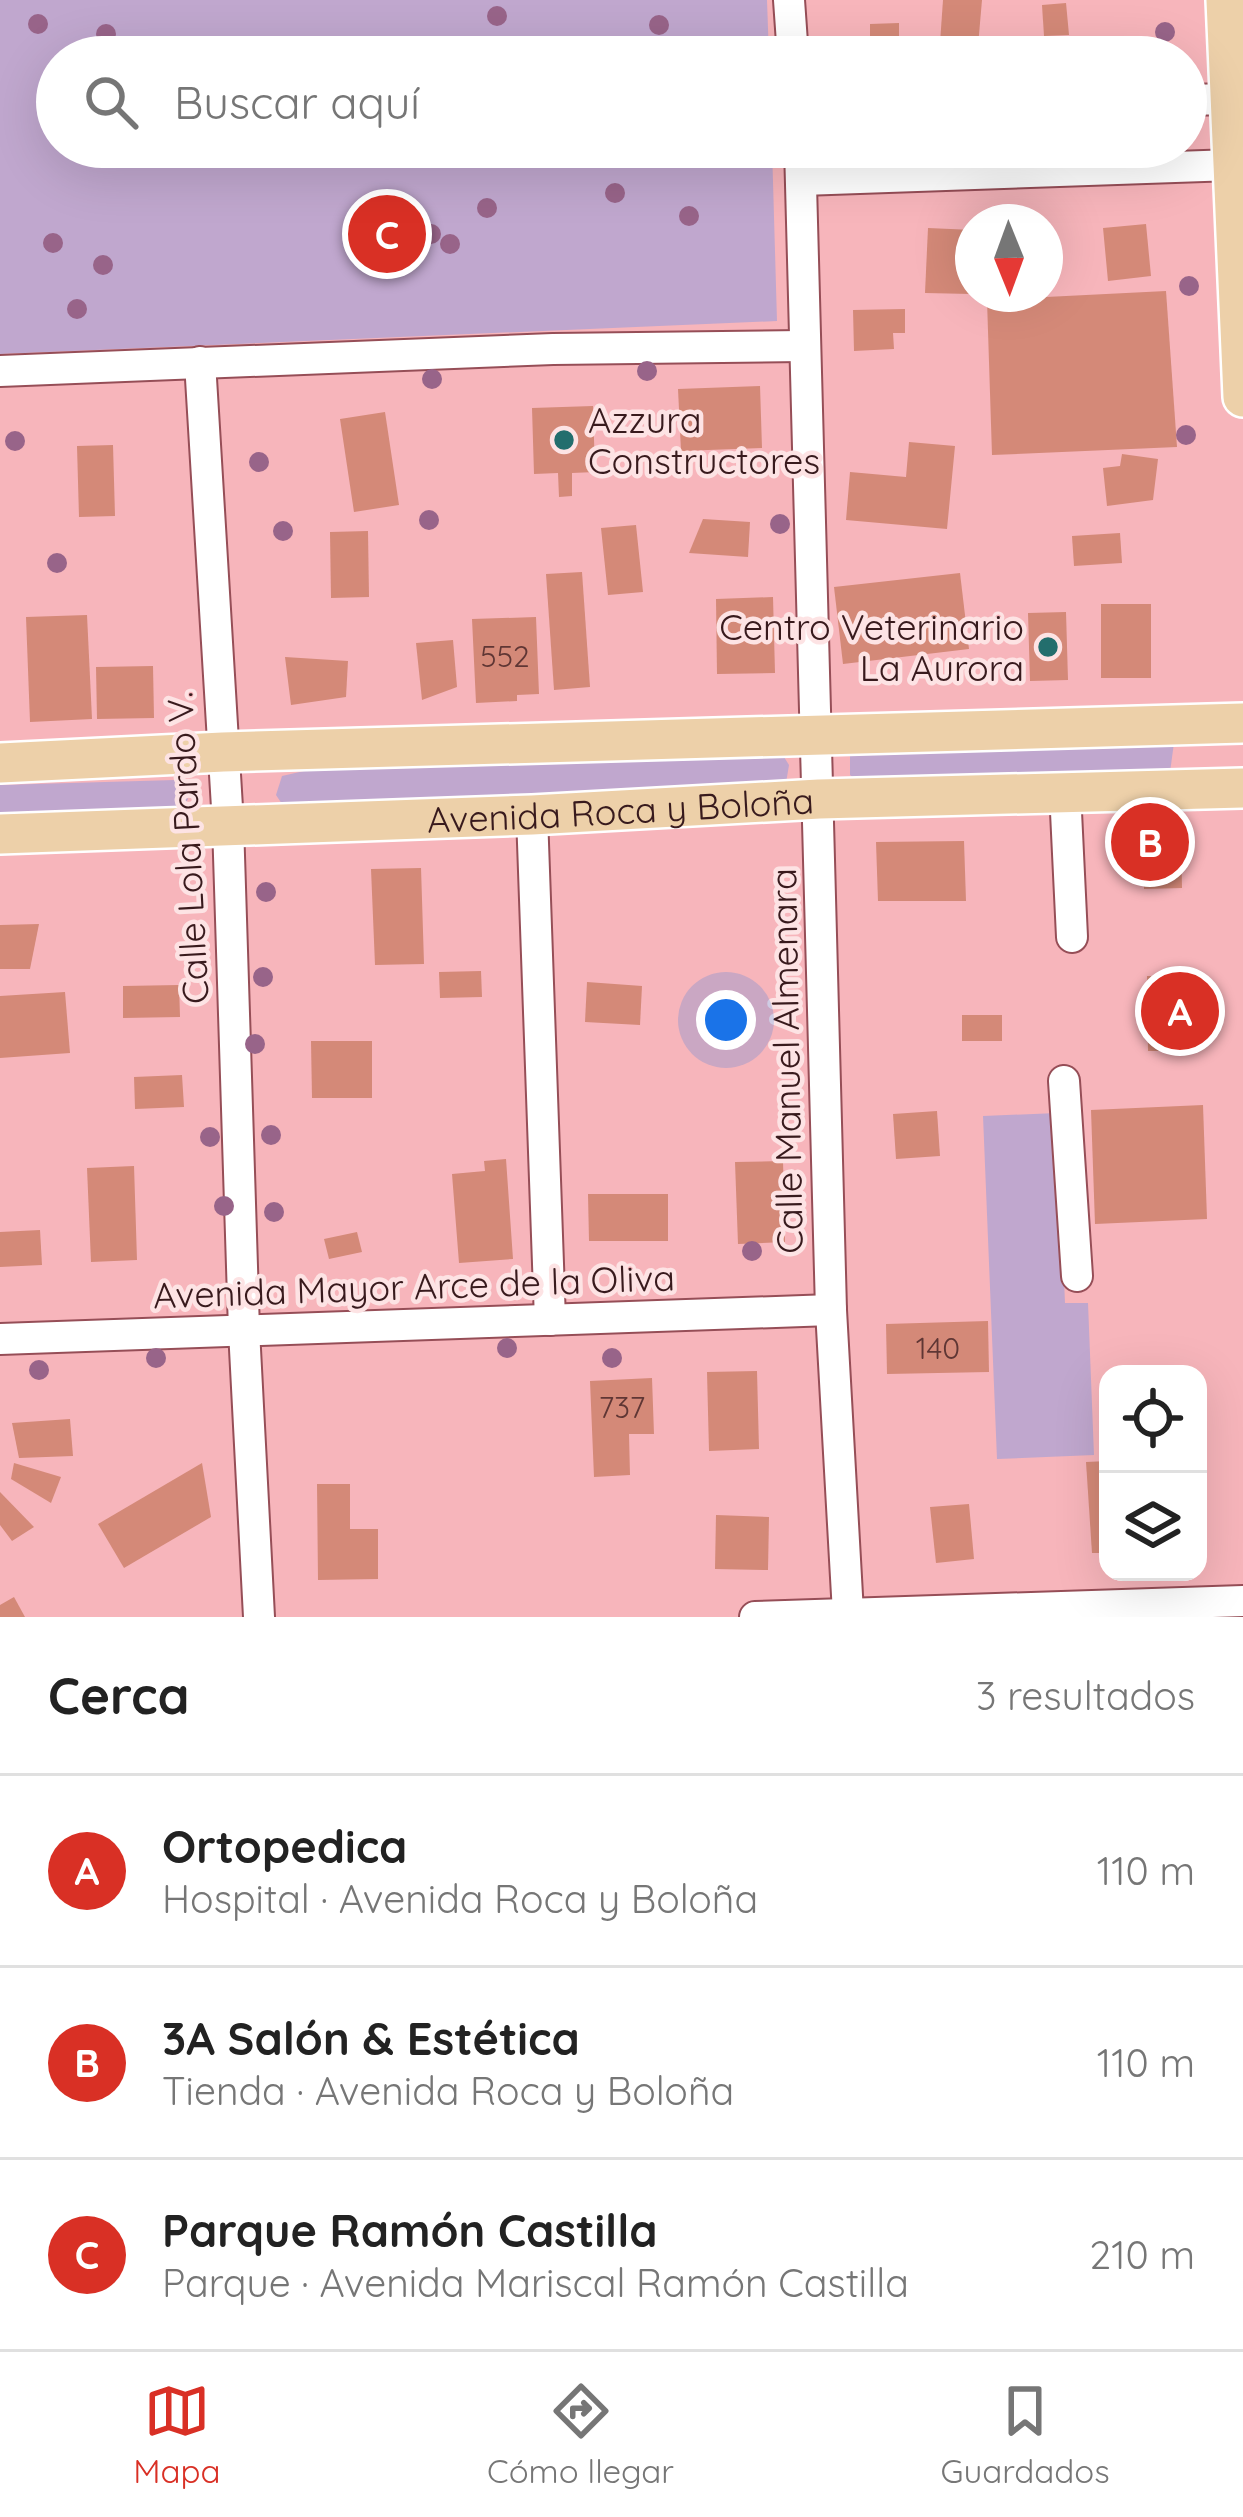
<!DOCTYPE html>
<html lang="es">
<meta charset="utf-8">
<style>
body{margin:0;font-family:Quicksand,sans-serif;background:#f2f2f2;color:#222}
.controls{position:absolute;right:36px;bottom:36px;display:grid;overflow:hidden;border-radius:24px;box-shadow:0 12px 48px #0002}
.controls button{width:108px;height:108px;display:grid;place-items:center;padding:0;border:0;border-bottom:3px solid #e0e0e0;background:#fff;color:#222;font:60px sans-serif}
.compass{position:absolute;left:955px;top:204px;width:108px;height:108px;border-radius:50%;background:#fff;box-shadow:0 12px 48px #0002;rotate:179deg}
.you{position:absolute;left:726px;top:1020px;width:42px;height:42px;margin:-30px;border:9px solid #fff;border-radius:50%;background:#1a73e8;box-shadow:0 0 0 18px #1a73e833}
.badge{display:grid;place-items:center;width:78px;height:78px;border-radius:50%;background:#d93025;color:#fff;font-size:39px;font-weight:700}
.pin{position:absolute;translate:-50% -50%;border:6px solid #fff;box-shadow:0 3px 12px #0006}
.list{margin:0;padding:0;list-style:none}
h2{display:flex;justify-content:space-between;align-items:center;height:156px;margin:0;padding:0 48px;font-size:51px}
h2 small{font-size:39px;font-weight:400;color:#767676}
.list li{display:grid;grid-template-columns:78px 1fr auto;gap:36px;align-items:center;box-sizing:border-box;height:192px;padding:0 48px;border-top:3px solid #e0e0e0}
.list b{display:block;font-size:45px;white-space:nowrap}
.list p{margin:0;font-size:39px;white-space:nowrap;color:#767676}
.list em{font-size:39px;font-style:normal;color:#767676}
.icon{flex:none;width:66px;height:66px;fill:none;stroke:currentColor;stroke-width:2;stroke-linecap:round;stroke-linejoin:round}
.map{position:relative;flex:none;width:1243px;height:1617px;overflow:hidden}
.search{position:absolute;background:#fff;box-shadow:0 12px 48px #0002;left:36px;right:36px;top:36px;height:132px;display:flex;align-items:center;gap:30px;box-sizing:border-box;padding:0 42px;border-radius:66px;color:#767676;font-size:45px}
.sheet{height:732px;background:#fff}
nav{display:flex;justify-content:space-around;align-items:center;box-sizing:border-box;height:168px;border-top:3px solid #e0e0e0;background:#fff;font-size:33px;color:#767676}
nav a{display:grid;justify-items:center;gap:6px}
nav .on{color:#d93025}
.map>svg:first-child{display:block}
</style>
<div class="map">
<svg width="1243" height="1617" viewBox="0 0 1243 1617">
<rect width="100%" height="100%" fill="#f7b5bb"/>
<g fill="#c0a7ce">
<path d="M0 0H767L769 57H57V147H772L777 321 0 354Z"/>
<path d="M838 147H1141L1130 156 855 165 844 160Z"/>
<path d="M1174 743 1170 772 866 788 850 775V751Z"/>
<path d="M776 744 789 765 786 783 773 789 284 807 276 795 282 776 304 771Z"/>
<path d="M175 780 188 799 177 819 0 824V785Z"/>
<path d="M1057 1113 1065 1303H1088L1094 1455 997 1459 983 1116Z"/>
</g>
<g fill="#d48978">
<path d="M943 0H982L978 46 940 43Z"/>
<path d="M1066 3 1069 35 1044 36 1042 5Z"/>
<path d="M899 23V55L870 56V24Z"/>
<path d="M1146 224 1151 276 1108 281 1103 228Z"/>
<path d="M928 228 973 230 971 294 925 293Z"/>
<path d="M1166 291 1177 447 992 455 987 300Z"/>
<path d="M905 309V333H893L894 349 854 351 853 310Z"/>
<path d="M760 386 762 448 681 451 678 389Z"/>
<path d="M593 406 595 472 572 473V496L559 497 558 473 534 474 532 408Z"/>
<path d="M385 412 399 505 354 512 340 419Z"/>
<path d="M909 442 955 446 947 529 846 520 850 472 906 477Z"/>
<path d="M113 445 115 516 79 517 77 446Z"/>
<path d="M1122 454 1158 459 1153 500 1107 506 1103 468 1120 466Z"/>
<path d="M703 519 750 522 748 557 689 553Z"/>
<path d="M636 525 643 592 608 595 601 528Z"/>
<path d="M368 531 369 597 331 598 330 532Z"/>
<path d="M1120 533 1122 563 1074 566 1072 536Z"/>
<path d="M582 572 590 687 554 690 546 574Z"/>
<path d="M960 573 969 649 843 664 834 587Z"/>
<path d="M773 597 775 673 717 674 716 599Z"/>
<rect x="1101" y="604" width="50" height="74"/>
<path d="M1066 612 1068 680 1030 681 1028 613Z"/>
<path d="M87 615 92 719 30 722 26 617Z"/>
<path d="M536 617 539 694 517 695V701L476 703 472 619Z"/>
<path d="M453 640 457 687 422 700 416 643Z"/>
<path d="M285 657 348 661 346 697 291 705Z"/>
<path d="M153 666 154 718 97 719 96 667Z"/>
<path d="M1143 837H1181L1182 888 1144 889Z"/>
<path d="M964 841 966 901H878L876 842Z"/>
<path d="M421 868 424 964 375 965 371 869Z"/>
<path d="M39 924 30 969H0V925Z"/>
<path d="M481 971 482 997 440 998 439 972Z"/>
<path d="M1147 976H1188L1189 1051H1148Z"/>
<path d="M587 982 642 986 640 1025 585 1022Z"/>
<path d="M179 985 180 1017 123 1018V986Z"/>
<path d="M65 992 70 1053 0 1058V996Z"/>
<rect x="962" y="1015" width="40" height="26"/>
<path d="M311 1041H372V1098H312Z"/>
<path d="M182 1075 184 1107 135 1109 134 1077Z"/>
<path d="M1203 1105 1207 1219 1095 1224 1091 1110Z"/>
<path d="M937 1111 940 1156 896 1159 893 1114Z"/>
<path d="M506 1159 513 1259 459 1263 452 1174 485 1171 484 1161Z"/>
<path d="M783 1161 785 1242 738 1244 735 1162Z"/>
<path d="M134 1166 137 1260 91 1262 87 1168Z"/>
<path d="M588 1194H668V1241H589Z"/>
<path d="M40 1230 42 1265 0 1267V1232Z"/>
<path d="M357 1232 362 1252 329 1259 324 1239Z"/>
<path d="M988 1321 989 1372 887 1374 886 1324Z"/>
<path d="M757 1371 759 1449 709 1451 707 1372Z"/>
<path d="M652 1378 654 1434H629L630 1475 594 1477 590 1381Z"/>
<path d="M70 1419 73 1456 19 1458 12 1423Z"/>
<path d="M1108 1461V1553H1092L1086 1462Z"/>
<path d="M14 1463 61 1477 51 1503 11 1479Z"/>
<path d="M202 1463 211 1517 124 1568 98 1524Z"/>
<path d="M317 1484H350V1529H378V1579L318 1580Z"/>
<path d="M0 1492 34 1527 12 1541 0 1525Z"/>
<path d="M969 1504 974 1559 936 1563 930 1507Z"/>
<path d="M716 1515 769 1517 768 1570 715 1569Z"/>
<path d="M14 1597 25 1617H0V1605Z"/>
</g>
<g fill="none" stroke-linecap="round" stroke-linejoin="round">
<defs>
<g id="minor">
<path d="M789 0 793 57"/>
<path d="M1186 100 1230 99"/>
<path d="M800 147 831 1310 848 1613"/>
<path d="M802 180 1233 165"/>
<path d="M200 362 228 824 244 1330 259 1617"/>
<path d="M0 371 553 349 802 346"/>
<path d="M1065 791 1072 937"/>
<path d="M532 815 550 1320"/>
<path d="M1064 1081 1077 1276"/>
<path d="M0 1339 831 1310"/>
<path d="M755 1617 1243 1601"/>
</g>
<g id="major">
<path d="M1226 0 1243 397"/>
<path d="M0 763 223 752 1243 723"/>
<path id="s1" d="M0 834 532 815 819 799 1243 788"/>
</g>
</defs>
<use href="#minor" stroke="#964e57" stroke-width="34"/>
<use href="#major" stroke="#fff" stroke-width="44"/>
<use href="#minor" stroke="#fff" stroke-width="30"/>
<use href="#major" stroke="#edd0a9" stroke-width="39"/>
</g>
<g fill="#986489">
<circle cx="497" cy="16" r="10"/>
<circle cx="38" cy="24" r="10"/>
<circle cx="659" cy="25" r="10"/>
<circle cx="1165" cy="32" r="10"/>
<circle cx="106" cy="34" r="10"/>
<circle cx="615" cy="193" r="10"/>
<circle cx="487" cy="208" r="10"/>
<circle cx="689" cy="216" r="10"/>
<circle cx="431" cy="234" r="10"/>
<circle cx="362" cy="241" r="10"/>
<circle cx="53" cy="243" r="10"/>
<circle cx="450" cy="244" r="10"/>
<circle cx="103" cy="265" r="10"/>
<circle cx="1189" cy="286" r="10"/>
<circle cx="77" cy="309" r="10"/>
<circle cx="647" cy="371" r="10"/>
<circle cx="432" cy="379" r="10"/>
<circle cx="1186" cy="435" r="10"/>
<circle cx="15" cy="441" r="10"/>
<circle cx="259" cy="462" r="10"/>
<circle cx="429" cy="520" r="10"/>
<circle cx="780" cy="524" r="10"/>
<circle cx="283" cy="531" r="10"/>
<circle cx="57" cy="563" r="10"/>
<circle cx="266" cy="892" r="10"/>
<circle cx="263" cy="977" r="10"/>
<circle cx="255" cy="1044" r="10"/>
<circle cx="271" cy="1135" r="10"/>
<circle cx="210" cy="1137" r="10"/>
<circle cx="224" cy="1206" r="10"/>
<circle cx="274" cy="1212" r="10"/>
<circle cx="752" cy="1251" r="10"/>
<circle cx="507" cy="1348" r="10"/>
<circle cx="156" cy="1358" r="10"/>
<circle cx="612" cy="1358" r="10"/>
<circle cx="39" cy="1370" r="10"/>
</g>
<g fill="#236e6d" stroke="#fde3e4" stroke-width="4.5">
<circle cx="564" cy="440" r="12"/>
<circle cx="1048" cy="647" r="12"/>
</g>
<g text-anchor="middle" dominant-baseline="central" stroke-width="9" stroke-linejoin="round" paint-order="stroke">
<g font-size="30" fill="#5f3634">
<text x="505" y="656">552</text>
<text x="938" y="1348">140</text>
<text x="622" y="1407">737</text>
</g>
<g font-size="36" fill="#381a1d" stroke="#fde3e4" text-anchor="start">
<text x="588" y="419">Azzura<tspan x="588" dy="41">Constructores</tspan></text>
<text x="1024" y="626" text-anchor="end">Centro Veterinario<tspan x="1024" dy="41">La Aurora</tspan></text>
</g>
<g font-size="36" fill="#381a1d" stroke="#fde3e4">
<text stroke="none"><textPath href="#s1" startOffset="621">Avenida Roca y Boloña</textPath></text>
<text transform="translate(187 848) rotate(-93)">Calle Lola Pardo V.</text>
<text transform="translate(786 1061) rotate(-91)">Calle Manuel Almenara</text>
<text transform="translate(414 1286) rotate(-2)">Avenida Mayor Arce de la Oliva</text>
</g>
</g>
</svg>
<div class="controls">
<button><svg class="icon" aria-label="locate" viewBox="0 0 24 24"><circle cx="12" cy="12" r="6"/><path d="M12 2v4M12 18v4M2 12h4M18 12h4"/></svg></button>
<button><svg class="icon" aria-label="layers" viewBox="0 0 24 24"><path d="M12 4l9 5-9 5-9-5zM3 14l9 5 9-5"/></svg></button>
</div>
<svg class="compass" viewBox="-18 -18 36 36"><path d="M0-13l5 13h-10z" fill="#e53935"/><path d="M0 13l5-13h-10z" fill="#767676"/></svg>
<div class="you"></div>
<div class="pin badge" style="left:1180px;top:1011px">A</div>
<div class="pin badge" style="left:1150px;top:842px">B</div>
<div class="pin badge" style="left:387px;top:234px">C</div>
<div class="search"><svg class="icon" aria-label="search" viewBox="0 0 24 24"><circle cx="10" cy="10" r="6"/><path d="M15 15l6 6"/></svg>Buscar aquí</div>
</div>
<section class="sheet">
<h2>Cerca<small>3 resultados</small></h2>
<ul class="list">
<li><span class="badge">A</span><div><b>Ortopedica</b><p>Hospital · Avenida Roca y Boloña</p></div><em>110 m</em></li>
<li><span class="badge">B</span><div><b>3A Salón &amp; Estética</b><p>Tienda · Avenida Roca y Boloña</p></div><em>110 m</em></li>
<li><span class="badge">C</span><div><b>Parque Ramón Castilla</b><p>Parque · Avenida Mariscal Ramón Castilla</p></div><em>210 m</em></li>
</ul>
</section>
<nav>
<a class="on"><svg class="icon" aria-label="map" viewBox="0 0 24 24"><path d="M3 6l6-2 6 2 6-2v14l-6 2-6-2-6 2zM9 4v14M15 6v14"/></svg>Mapa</a>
<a><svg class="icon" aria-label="directions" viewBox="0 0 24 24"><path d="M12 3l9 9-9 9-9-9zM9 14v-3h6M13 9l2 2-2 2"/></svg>Cómo llegar</a>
<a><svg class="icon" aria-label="saved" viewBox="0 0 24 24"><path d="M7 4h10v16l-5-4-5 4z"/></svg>Guardados</a>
</nav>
